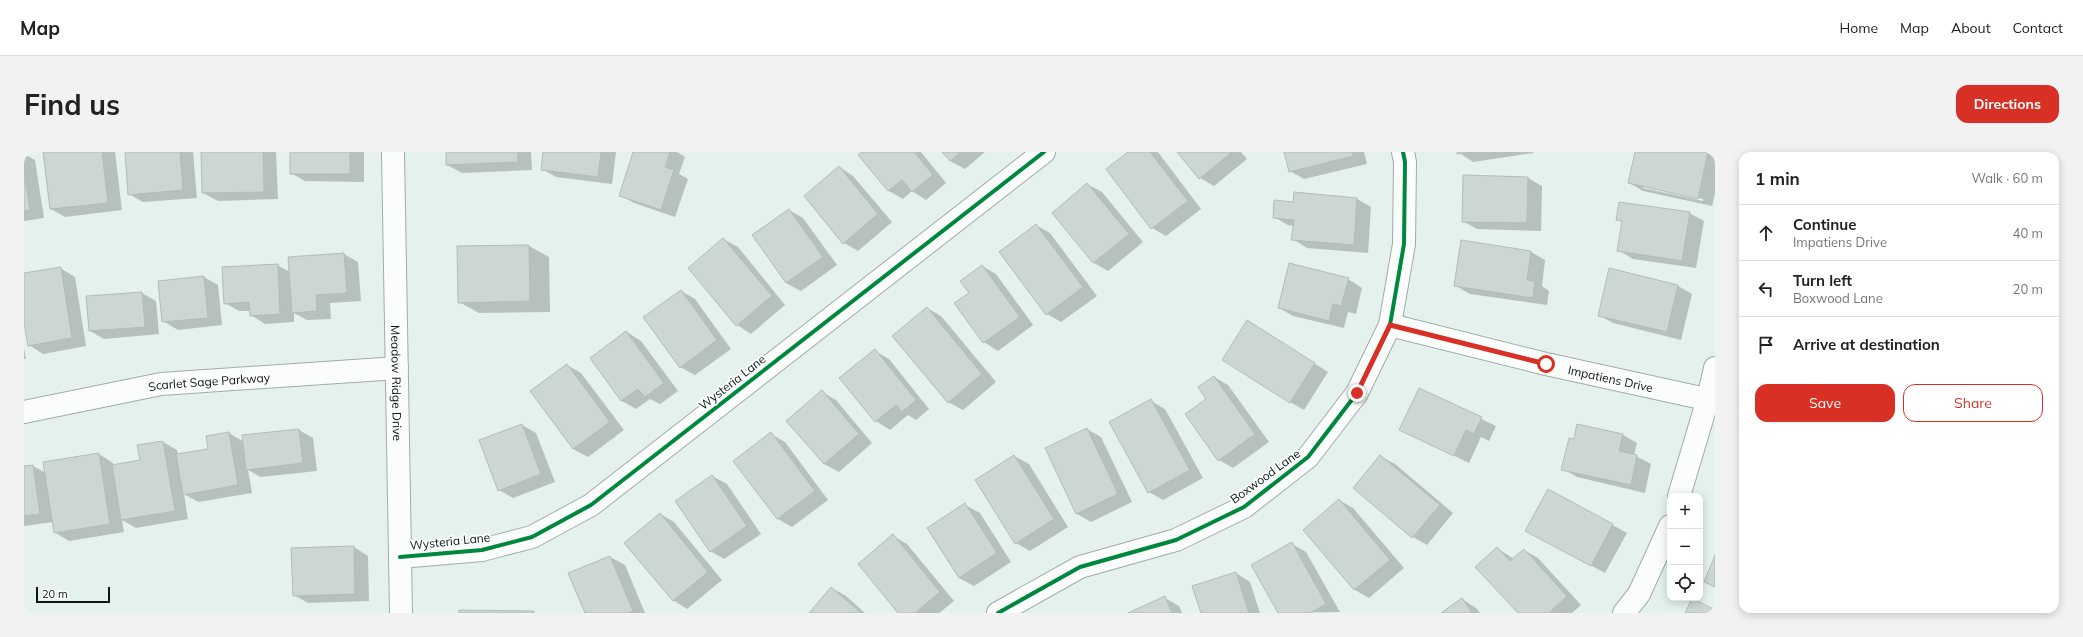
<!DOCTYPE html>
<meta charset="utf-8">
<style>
body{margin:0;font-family:Mulish,sans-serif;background:#f2f2f2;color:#222}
.controls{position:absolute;right:12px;bottom:12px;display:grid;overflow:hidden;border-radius:8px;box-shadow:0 2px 10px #0003}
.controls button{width:36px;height:36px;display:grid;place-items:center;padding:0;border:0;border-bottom:1px solid #e0e0e0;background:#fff;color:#222;font:20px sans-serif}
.scale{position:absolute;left:12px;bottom:10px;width:74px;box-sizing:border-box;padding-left:4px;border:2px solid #0d1613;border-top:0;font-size:11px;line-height:14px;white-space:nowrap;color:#0d1613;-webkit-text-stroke:3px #fafffd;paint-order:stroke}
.stop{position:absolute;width:12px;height:12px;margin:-9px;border:3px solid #d93025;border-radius:50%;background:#fff}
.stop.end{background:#d93025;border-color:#fff;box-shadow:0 1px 4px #0008}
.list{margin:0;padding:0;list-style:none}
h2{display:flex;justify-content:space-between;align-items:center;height:52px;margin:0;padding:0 16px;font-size:17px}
h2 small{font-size:13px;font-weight:400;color:#767676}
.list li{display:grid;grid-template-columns:26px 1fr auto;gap:12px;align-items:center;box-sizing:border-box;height:56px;padding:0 16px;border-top:1px solid #e0e0e0}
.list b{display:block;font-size:15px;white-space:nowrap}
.list p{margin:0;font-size:13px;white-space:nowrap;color:#767676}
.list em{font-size:13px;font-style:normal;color:#767676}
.actions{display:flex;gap:8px;padding:12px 16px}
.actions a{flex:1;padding:9px 0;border:1px solid #d93025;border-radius:12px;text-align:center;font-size:14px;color:#d93025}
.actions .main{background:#d93025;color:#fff}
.icon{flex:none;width:22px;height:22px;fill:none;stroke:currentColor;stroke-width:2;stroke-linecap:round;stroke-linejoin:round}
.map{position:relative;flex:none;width:1691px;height:461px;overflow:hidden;border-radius:12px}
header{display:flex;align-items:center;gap:24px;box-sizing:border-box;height:56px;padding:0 20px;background:#fff;border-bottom:1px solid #e0e0e0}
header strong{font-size:19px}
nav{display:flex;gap:22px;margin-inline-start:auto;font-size:14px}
.intro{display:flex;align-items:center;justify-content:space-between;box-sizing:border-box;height:96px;padding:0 24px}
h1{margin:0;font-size:28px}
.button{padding:10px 18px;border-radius:12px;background:#d93025;color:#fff;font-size:14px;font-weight:700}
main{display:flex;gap:24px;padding:0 24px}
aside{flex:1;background:#fff;border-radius:12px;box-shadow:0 2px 10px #0003}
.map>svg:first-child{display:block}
</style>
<header>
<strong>Map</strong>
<nav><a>Home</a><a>Map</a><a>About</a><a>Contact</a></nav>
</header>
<div class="intro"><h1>Find us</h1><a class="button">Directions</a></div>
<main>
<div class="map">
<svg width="1691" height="461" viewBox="0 0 1691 461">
<rect width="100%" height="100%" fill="#e4f1ec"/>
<g fill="#0003" fill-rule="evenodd">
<path d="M20 0H91L98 58 41 65 27 57Z"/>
<path d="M102 0H169L173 46 119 50 105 42Z"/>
<path d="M178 0H252L254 47 194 49 179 41Z"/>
<path d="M267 0H340V30L281 29 267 21Z"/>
<path d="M423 0H507L508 18 438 21 423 13Z"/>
<path d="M520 0H592L588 32 532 25 518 17Z"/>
<path d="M610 0H653L661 5 655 22 664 27 651 65 610 51 596 43Z"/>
<path d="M840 0H897L922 31 902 48 888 39 879 47 865 39 836 3Z"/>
<path d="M919 0H961L941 17 926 9Z"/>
<path d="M1106 0H1134L1177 57 1142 84 1128 76 1083 17Z"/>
<path d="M1155 0H1217L1223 7 1190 34 1176 26Z"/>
<path d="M1261 0H1340L1343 12 1280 27 1266 19Z"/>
<path d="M1434 0H1509V1L1449 10Z"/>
<path d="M1612 0H1681L1691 5V41L1688 54 1619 39 1605 31ZM1619 34 1679 47V49L1619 36Z"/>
<path d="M0 2 11 8 20 66 0 69Z"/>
<path d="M815 15 829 24 868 70 834 99 820 91Z"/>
<path d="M1504 26 1518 34 1517 79 1453 77 1439 69Z"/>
<path d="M1063 32 1078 40 1119 90 1084 119 1070 111 1029 61Z"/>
<path d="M1271 41 1333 47 1347 55 1344 101 1283 96 1269 87 1270 74 1264 73 1250 65 1270 51Z"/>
<path d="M765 58 779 66 813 113 777 139 762 131Z"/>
<path d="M1665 61 1680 69 1672 116 1609 107 1594 98 1599 70 1593 67Z"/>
<path d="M1012 73 1026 81 1073 144 1037 170 1023 162Z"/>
<path d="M699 87 714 95 761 153 727 182 713 173 665 116Z"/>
<path d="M1438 90 1507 100 1521 108 1518 134 1525 139 1523 153 1446 142 1432 134Z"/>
<path d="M505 94 525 105 526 160 455 161 435 150Z"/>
<path d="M320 102 334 110 337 149 306 151 307 167 283 168 270 161V170L241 172 227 163 226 159H215L201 151 253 113 266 120 265 106Z"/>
<path d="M958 114 972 122 1009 173 974 199 960 190 932 152 946 141Z"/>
<path d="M36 116 51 125 62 194 19 202 5 193 0 165V122Z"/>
<path d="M1586 117 1654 134 1668 142 1657 188 1589 171 1575 163Z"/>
<path d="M180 125 194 133 198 173 154 178 139 169Z"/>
<path d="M1324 127 1338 136 1332 162 1324 160 1320 176 1269 164 1255 156Z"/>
<path d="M657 139 671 147 707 197 671 223 656 215Z"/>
<path d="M118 141 132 149 135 182 80 187 66 179Z"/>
<path d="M903 156 917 164 972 230 939 258 924 250Z"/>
<path d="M1237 178 1304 220 1280 258 1266 250Z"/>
<path d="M603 180 617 189 654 239 636 252 626 247 612 257 598 249 567 207Z"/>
<path d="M0 196 2 207H0Z"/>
<path d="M851 199 865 207 905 257 892 268 884 263 866 278 852 269 817 226Z"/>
<path d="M543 213 557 221 600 278 564 305 549 297Z"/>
<path d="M1190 225 1204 233 1245 290 1209 316 1195 308Z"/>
<path d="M1395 237 1472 274 1465 289 1457 285 1445 311 1377 278Z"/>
<path d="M798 240 812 248 848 291 815 320 800 312Z"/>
<path d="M1127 249 1141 257 1179 326 1139 348 1125 340Z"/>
<path d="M498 273 512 281 531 330 489 346 475 338Z"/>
<path d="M1554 273 1599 283 1613 291 1610 303 1627 312 1621 341 1553 325 1539 317 1551 289Z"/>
<path d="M1063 277 1077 285 1108 350 1067 370 1053 362 1022 296Z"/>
<path d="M275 278 289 286 293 319 237 325 224 318 228 341 174 350 160 342 164 367 112 376 98 368 100 380 45 389 30 380 29 370 0 374V315L9 314 22 321 75 302 89 311 90 314 117 309 114 294 139 290 153 298 154 303 185 297 205 281 220 290V284Z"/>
<path d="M747 282 761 290 804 348 768 375 754 367 710 309Z"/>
<path d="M990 304 1005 312 1044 375 1006 399 992 391Z"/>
<path d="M1356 304 1371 312 1429 361 1403 393 1389 385Z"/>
<path d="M688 324 703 332 737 382 700 407 686 399Z"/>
<path d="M1524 338 1603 381 1581 421 1517 387Z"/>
<path d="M1315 348 1329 356 1380 416 1345 446 1331 438 1280 378Z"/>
<path d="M941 353 956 361 987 410 950 434 935 426Z"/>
<path d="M636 362 650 370 698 428 663 457 649 448Z"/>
<path d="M869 384 883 392 930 449 915 461H875Z"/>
<path d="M1268 392 1282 400 1316 460 1255 461Z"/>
<path d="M330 395 344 404 345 449 284 451 270 443Z"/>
<path d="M1473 396 1490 407 1500 398 1514 406 1557 453 1548 461H1495Z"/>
<path d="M586 405 601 413 621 461H562L546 422Z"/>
<path d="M1212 421 1226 430 1236 461H1178Z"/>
<path d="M808 436 822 444 841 461H787Z"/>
<path d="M1141 446 1155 454 1158 461H1106Z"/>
<path d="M1438 447 1452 456 1456 461H1419Z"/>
</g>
<g fill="#ccd6d2" stroke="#b2bdb9">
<path d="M19 0H78L84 51 26 57Z"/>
<path d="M101 0H156L159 38 104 43Z"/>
<path d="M177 0H239L240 40 178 41Z"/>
<rect x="266" y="0" width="60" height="22"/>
<path d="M422 0H494V10L422 13Z"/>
<path d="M519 0H577L574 25 517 18Z"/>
<path d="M609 0H646L641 15 650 18 637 58 595 44Z"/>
<path d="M838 0H890L909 23 888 40 878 28 864 39 834 3Z"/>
<path d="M918 0H937L926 9Z"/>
<path d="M1104 0H1126L1164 49 1127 77 1082 17Z"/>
<path d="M1153 0H1208L1175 27Z"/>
<path d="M1260 0H1328L1329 4 1265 20Z"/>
<path d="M1433 0H1448L1433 2Z"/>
<path d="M1611 0H1684L1674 47 1604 31Z"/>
<path d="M815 14 854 62 819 92 780 44Z"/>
<path d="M0 20 6 58 0 59Z"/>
<path d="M1439 23 1504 25 1503 71 1438 70Z"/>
<path d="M1063 31 1105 82 1069 111 1028 61Z"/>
<path d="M1270 40 1333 46 1330 93 1267 88 1270 68 1249 66 1250 48 1269 50Z"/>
<path d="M1595 50 1666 60 1658 109 1593 99 1598 69 1592 68Z"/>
<path d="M765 57 799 105 762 131 728 83Z"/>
<path d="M1012 72 1059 135 1022 163 975 100Z"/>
<path d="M699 86 748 144 712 174 664 116Z"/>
<path d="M1437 88 1507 99 1503 128 1511 129 1509 146 1430 134Z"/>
<path d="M505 93 506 149 434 151 433 94Z"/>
<path d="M320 101 323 141 292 143 293 159 268 161 264 105Z"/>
<path d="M1265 111 1325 126 1317 154 1309 152 1305 169 1254 156Z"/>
<path d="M254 112 256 162 226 164 225 150 200 152 198 115Z"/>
<path d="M958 113 996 165 959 191 930 151 945 141 936 129Z"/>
<path d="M37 115 48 186 4 194 0 171V121Z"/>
<path d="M1585 116 1654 133 1643 180 1574 164Z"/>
<path d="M180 124 184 166 138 170 134 129Z"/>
<path d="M657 138 693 188 656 216 619 165Z"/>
<path d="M118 140 121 175 65 179 62 144Z"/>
<path d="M903 155 958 222 924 251 868 184Z"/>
<path d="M1223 168 1291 211 1266 251 1198 208Z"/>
<path d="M602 179 640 231 621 245 614 237 597 249 566 206Z"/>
<path d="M851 197 892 248 878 260 872 253 851 270 815 226Z"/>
<path d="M543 212 586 270 549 297 506 239Z"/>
<path d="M1190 224 1231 282 1194 309 1161 262 1182 247 1174 235Z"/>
<path d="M1395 236 1458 265 1450 282 1442 278 1430 304 1375 278Z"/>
<path d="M798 238 835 282 800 312 762 269Z"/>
<path d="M1127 247 1166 318 1124 341 1085 270Z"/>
<path d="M498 272 517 322 474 339 455 288Z"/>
<path d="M1553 272 1599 282 1595 299 1613 303 1607 333 1537 318 1545 286 1550 287Z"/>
<path d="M1063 276 1094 342 1052 362 1021 296Z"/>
<path d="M275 277 279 311 222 318 218 283Z"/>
<path d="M205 280 214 333 159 343 152 302 184 297 182 284Z"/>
<path d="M747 280 791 339 753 367 709 309Z"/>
<path d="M139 289 151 359 97 368 88 313 116 308 113 293Z"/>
<path d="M75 301 86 372 30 381 19 310Z"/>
<path d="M990 303 1030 367 991 392 951 328Z"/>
<path d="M1356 303 1416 353 1388 386 1329 336Z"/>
<path d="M9 313 16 362 0 364V314Z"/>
<path d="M688 323 723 374 686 400 651 349Z"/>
<path d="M1524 337 1589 372 1567 414 1501 379Z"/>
<path d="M1315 347 1366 408 1330 438 1279 378Z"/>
<path d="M941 351 973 401 935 426 903 376Z"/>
<path d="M636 361 684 420 649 449 600 391Z"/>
<path d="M869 382 916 440 891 461H874L834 412Z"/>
<path d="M1268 390 1302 452 1286 461H1254L1227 413Z"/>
<path d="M330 394 331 442 269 444 267 396Z"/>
<path d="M1473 395 1486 409 1500 397 1543 444 1525 461H1494L1451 415Z"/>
<path d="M1691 403V435L1680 430Z"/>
<path d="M586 404 609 459 604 461H561L544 421Z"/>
<path d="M1212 420 1225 461H1177L1168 434Z"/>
<path d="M807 435 837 461H785Z"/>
<path d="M1141 444 1148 461H1104Z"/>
<path d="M1438 446 1448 461H1417Z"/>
<path d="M1668 446 1691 458V461H1661Z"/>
<path d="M435 458 510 459V461H435Z"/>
</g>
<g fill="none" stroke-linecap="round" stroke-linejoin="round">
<defs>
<g id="minor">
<path id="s1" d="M369 0 377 461"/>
<path id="s2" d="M1366 173 1522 212 1691 249"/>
<path id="s3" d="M0 260 137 232 373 216"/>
<path d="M1655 344 1684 247 1691 216"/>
<path d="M376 405 458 398 508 385 567 353 1020 0"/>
<path d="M974 461 1056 415 1152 388 1220 355 1284 305 1333 241 1366 173 1380 92 1381 10 1379 0"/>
<path d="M1600 461 1615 442 1646 374"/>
</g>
</defs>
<use href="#minor" stroke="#a1aca8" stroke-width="24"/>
<use href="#minor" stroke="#fbfdfc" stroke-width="22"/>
<defs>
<g id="cycleway">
<path d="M376 405 458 398 508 385 567 353 1020 0"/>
<path d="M974 461 1056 415 1152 388 1220 355 1284 305 1333 241 1366 173 1380 92 1381 10 1379 0"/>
</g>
</defs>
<use href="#cycleway" stroke="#fafffd" stroke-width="6"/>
<use href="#cycleway" stroke="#00873e" stroke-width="4"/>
</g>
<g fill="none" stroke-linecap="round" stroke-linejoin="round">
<path stroke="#d93025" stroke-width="5" d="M1333 241 1366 173 1522 212"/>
</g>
<g text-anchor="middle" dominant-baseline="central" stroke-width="4" stroke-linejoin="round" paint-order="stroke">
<g font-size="12" fill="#0d1613" stroke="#fafffd">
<text stroke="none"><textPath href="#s2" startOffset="227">Impatiens Drive</textPath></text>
<text stroke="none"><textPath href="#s3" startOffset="188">Scarlet Sage Parkway</textPath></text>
<text stroke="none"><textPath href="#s1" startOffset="231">Meadow Ridge Drive</textPath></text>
<text transform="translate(708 230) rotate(-38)">Wysteria Lane</text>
<text transform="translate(1241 324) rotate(-36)">Boxwood Lane</text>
<text transform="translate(426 389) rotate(-6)">Wysteria Lane</text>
</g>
</g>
</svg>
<div class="controls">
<button>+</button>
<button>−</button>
<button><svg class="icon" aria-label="locate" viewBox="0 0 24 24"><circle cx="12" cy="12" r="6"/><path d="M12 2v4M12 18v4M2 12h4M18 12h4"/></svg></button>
</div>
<div class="scale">20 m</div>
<div class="stop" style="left:1522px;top:212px"></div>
<div class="stop end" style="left:1333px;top:241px"></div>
</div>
<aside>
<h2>1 min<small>Walk · 60 m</small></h2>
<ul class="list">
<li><svg class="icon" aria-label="ahead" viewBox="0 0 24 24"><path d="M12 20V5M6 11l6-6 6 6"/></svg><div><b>Continue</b><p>Impatiens Drive</p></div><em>40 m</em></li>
<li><svg class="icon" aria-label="left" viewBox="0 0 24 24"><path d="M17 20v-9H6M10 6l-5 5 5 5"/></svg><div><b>Turn left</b><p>Boxwood Lane</p></div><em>20 m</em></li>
<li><svg class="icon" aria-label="arrive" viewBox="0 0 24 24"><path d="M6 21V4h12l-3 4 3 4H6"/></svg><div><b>Arrive at destination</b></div></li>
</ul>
<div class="actions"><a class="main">Save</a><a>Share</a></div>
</aside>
</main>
